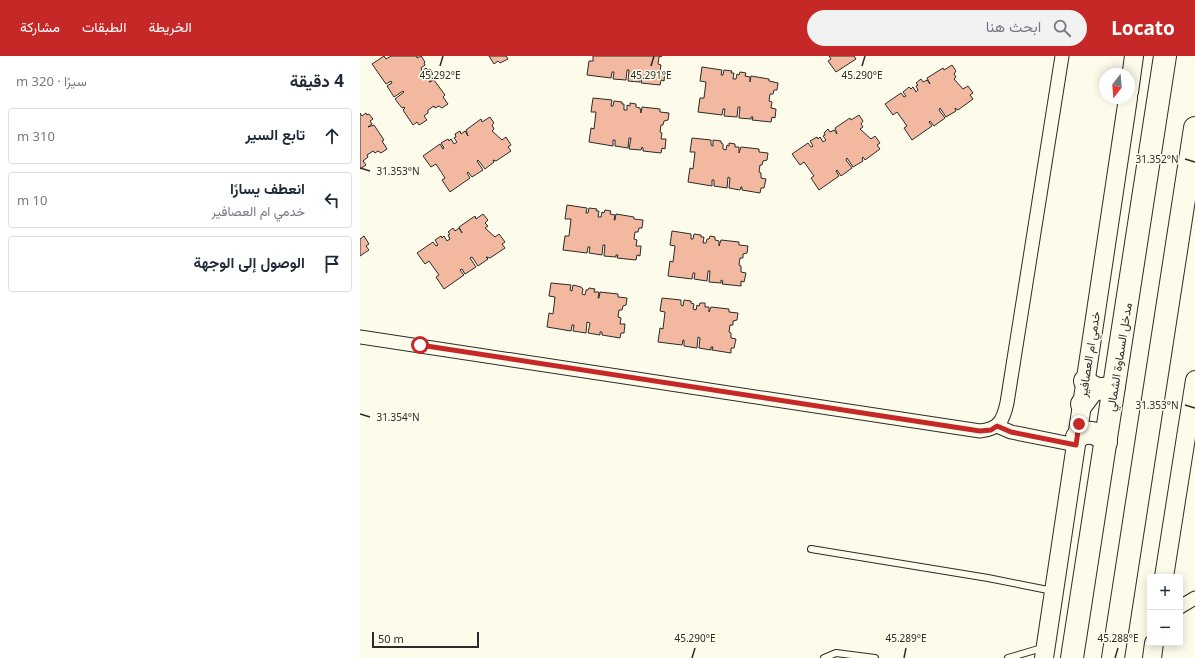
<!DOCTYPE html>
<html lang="ar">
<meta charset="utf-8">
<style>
body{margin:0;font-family:"Noto Sans",Vazirmatn,sans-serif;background:#f2f2f3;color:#1f2937;direction:rtl}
.controls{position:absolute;right:12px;bottom:12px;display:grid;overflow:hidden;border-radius:4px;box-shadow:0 2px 10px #0003}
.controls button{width:36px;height:36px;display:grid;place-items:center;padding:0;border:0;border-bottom:1px solid #e0e1e3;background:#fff;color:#1f2937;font:20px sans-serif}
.compass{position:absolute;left:739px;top:12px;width:36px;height:36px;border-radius:50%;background:#fff;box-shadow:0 2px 10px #0003;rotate:196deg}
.scale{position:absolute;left:12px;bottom:10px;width:107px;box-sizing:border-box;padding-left:4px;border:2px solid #2b2b2b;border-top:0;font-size:11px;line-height:14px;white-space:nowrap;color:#2b2b2b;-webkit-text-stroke:3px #fdfbea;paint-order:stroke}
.stop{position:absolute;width:12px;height:12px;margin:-9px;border:3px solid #c62828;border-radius:50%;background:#fff}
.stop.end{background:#c62828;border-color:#fff;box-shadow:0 1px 4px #0008}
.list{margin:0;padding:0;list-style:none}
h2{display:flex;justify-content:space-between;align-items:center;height:52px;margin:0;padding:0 16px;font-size:17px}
h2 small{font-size:13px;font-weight:400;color:#747a83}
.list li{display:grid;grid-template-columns:26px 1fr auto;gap:12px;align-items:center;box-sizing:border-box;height:56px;margin:0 8px 8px;padding:0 8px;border:1px solid #e0e1e3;border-radius:4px}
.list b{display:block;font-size:15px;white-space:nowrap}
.list p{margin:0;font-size:13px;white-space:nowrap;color:#747a83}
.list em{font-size:13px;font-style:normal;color:#747a83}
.icon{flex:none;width:22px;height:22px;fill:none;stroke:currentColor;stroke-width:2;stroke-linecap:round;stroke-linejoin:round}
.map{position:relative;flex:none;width:835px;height:602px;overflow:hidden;direction:ltr}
header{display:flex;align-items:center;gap:24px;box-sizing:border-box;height:56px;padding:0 20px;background:#c62828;color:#fff}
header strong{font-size:19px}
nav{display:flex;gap:22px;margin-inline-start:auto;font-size:14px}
.search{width:280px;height:36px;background:#f2f2f3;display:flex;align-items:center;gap:10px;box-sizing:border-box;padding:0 14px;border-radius:22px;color:#747a83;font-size:15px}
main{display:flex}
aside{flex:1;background:#fff}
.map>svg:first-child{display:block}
</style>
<header>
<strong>Locato</strong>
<div class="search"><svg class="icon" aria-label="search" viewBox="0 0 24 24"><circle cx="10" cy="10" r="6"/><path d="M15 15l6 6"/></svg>ابحث هنا</div>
<nav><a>الخريطة</a><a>الطبقات</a><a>مشاركة</a></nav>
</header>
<main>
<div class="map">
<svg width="835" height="602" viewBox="0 0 835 602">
<rect width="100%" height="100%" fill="#fdfbea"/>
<g fill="#f2b8a0" stroke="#2b2b2b">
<path d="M24 0 26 3 31 0H57V2L61 0 65 6 64 7 65 9 61 12 62 15 66 12 68 14 70 13 73 18 70 20 73 24 69 26 74 24 85 39 83 41 88 48 82 52 79 50 75 52 74 50 68 54V57L64 60 67 64 59 69 57 66 53 69 43 54 45 52 44 51 42 52 35 43 44 36 43 35 34 41 27 30 32 27 31 25 26 28 12 8Z"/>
<path d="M129 0H146L148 3 140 7 138 5 134 8Z"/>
<path d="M233 0H302L299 1 298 8 301 9 300 15 305 16 304 25 301 24 300 29 281 27 282 24 280 23V26L268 25 269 14H267L266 24 253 23 254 16H252L251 22 227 19 229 5H233Z"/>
<path d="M469 0H494L496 3 476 16 468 5 471 3Z"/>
<path d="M592 9 596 15 594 18 596 21 594 23 603 33 608 30 613 37 610 39 613 43 598 54 595 52 596 55 586 61 580 52 579 54 585 62 574 70 570 65 569 66 572 70 552 84 544 72 547 70 537 56 533 59 525 48 541 37 544 41 546 40 543 36 549 31 551 33 553 31 556 36 558 34 556 30 558 29 556 27 561 23 563 26 567 24 570 28 567 22 583 12 584 14Z"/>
<path d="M342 11 362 14 361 19H363L364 14 372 15 371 17H374L373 23H376L377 18 379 19 380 16 386 17 385 20 390 21V26L391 20 409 23V25L418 27 417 34H414L413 38H410L409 45 412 46 411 52 416 53 415 62 412 61 411 66 392 64 393 61H391V63L379 62 380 51H378L377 61 364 60 365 53H363L362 59 338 56 340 42H344L346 26 340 25Z"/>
<path d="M233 42 252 44 251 50H253L254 45 262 46V48H264V54H267V49L270 50V47L276 48V51L280 52 281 57 282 51 300 53V56L309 57 308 64 304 65 303 69H301L300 76 302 77 301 83H306L305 93 302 92 301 97 283 95V92L282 91 281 94 269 93 271 82H269L268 92 255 90V84H253V90L229 86 231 72 234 73 236 56H231Z"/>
<path d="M0 57 2 60 6 57 7 59 9 58 13 63 10 65 12 68 8 71 14 69 24 84 22 85 27 93 21 97 18 95 15 97 13 95 7 99 8 101 3 105 6 109 0 113Z"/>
<path d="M499 59 503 65 501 68 503 71 500 73 511 83 515 80 520 87 517 89 520 93 505 104 503 101 502 102 503 105 493 111 487 102 486 104 492 112 481 120 477 114 476 115 479 120 459 134 451 122 454 120 444 106 440 109 432 98 448 87 451 91 453 90 450 85 457 81 458 83 460 81 463 86 466 84 463 80 465 79 464 77 468 73 470 76 474 74 477 78 475 72 490 62 491 64Z"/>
<path d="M130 61 134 67 132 69 134 73 132 75 142 84 146 81 151 89 148 91 151 95 136 105 133 104 134 106 125 113 118 104 117 105 123 114 112 121 108 116 107 117 110 122 90 136 82 124 85 122 76 108 71 111 63 100 80 88 83 93 84 92 81 87 88 83 89 85 91 83 94 88 97 86 94 82 96 81 95 78 100 75 101 78 105 75 108 80 106 74 121 63 122 66Z"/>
<path d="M332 82 351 84V89L353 90V84L361 85V87L363 88V93L366 94 367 89 369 90V87L375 88V91H379V97L381 91 399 93V96L408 97 407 104 403 105 402 109H400L399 116 401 117V122L406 123 404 132H401L400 137 382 134V131H381L380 134 369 132 370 122 368 121 367 132 354 130V124H352V130L328 126 330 112 333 113 335 96H330Z"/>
<path d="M207 149 227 152 226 157H228L229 152 237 153 236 155H239L238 161H241L242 156 244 157 245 154 251 155 250 158 255 159 254 164H255L256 158 274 161V163L283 164 282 172H279L278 176H275L274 183 277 184 276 190H281L280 200 277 199 276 204 257 202 258 199H256V201L244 200 245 189H243L242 199 229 197 230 191H228L227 197 203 194 205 180H209L211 163H205Z"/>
<path d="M123 158 128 164 125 167 128 170 125 172 135 181 139 178 145 186 142 188 145 192 130 202 126 201 128 203 118 210 112 201 110 202 116 211 105 218 102 213 100 214 104 219 84 233 76 221 79 219 69 205 65 208 57 197 73 186 76 190 78 189 75 184 81 180 82 182 84 180 87 185 90 183 88 179 90 178 88 176 93 172 95 175 99 172 102 177 99 171 115 160 116 163Z"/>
<path d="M312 175 331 178V183H333L334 178 341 179V181H344L343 187H346L347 183H349L350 180 355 181V184L359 185V190L361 184 379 186V189L388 190 387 197 383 198V202H380L379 209 381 210V216L386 217 384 226 381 225V230L362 228 363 225 361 224V227L349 226 350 215H348L347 225 334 223 335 217H333L332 223 308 220 310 205 313 206 315 190 310 189Z"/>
<path d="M4 180 9 188 6 190 9 194 0 200V183Z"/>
<path d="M191 227 211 229 210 234 212 235 213 229 221 231 223 233 222 238 225 239 226 234H228L229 232 235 233 234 236H239L238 242H239L240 236 258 238V241L267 242 266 249 263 250 262 254H259L258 261 261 262 260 268H265L264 277H261L260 282 242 279V276H240V279L228 277 230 267 227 266 226 277 213 275 214 269H212L211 275 187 271 189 257 193 258 195 241 189 240Z"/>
<path d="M302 242 321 244V249L323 250 324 244 331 245V247L334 248 333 253 336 254 337 249 339 250 340 247H345V251H349V256L351 251 369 253V256L378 257 377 264 373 265V269H370L369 276 371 277V282L376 283 374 292H371V297L352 294 353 291H351V294L339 292 340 282 338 281 337 292 324 290V284H323L322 289 298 286 300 272 303 273 305 256 300 255Z"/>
</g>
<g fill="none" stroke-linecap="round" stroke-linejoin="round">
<defs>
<g id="lane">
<path d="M451 493 628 522 693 535"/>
<path d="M464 602 476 597 515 602"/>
<path d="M648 602 682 592"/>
</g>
<g id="street">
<path d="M0 281 620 375C639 373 643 365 647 347L702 0"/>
<path d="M637 370 651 376 716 389"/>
<path d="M820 551 835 542"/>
</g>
<g id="secondary">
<path d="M769 36 774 0"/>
<path d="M804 521 835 324"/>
<path d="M684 602 768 42"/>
<path d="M792 602 794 587"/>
</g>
<g id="highway">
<path d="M725 325C734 334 743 335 754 330"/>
<path d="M722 348 734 332"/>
<path d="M717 381C728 374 738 376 746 386"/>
<path d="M712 602 805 0"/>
<path d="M753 602 835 72"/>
</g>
</defs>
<use href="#lane" stroke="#2b2b2b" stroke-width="8"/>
<use href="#street" stroke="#2b2b2b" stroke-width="15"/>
<use href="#secondary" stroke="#2b2b2b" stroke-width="20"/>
<use href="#highway" stroke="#2b2b2b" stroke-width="24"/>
<use href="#lane" stroke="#fdfbea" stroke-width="6"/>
<use href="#street" stroke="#fdfbea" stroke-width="13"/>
<use href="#secondary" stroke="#fdfbea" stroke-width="18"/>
<use href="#highway" stroke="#fdfbea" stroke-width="22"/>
</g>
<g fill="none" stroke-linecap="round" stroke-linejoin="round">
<path stroke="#c62828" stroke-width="5" d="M60 289 620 375 631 374 637 370 651 376 716 389 719 368"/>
</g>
<path fill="none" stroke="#2b2b2b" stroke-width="1.5" d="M80 10 83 0M291 10 294 0M502 10 505 0M825 103 835 106M0 112 10 115M825 349 835 352M0 358 10 361M332 602 335 592M544 602 546 592M755 602 758 592"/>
<g text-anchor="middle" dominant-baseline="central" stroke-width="3" stroke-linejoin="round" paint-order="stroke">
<g font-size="12" fill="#2b2b2b" stroke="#fdfbea">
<text transform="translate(729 298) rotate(-81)">خدمي ام العصافير</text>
<text transform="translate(759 301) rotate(-81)">مدخل السماوة الشمالي</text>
</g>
</g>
<g font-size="10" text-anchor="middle" fill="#2b2b2b" stroke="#fdfbea" stroke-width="3" stroke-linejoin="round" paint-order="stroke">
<text x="80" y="23">45.292°E</text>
<text x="291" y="23">45.291°E</text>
<text x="502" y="23">45.290°E</text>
<text x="797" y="107">31.352°N</text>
<text x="38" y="119">31.353°N</text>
<text x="797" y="353">31.353°N</text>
<text x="38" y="365">31.354°N</text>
<text x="335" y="586">45.290°E</text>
<text x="546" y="586">45.289°E</text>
<text x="758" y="586">45.288°E</text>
</g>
</svg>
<div class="controls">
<button>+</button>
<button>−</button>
</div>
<svg class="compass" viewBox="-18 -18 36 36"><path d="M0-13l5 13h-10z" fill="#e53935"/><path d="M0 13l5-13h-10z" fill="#747a83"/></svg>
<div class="scale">50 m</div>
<div class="stop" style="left:60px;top:289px"></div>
<div class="stop end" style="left:719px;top:368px"></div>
</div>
<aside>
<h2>4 دقيقة<small>سيرًا · 320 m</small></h2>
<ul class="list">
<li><svg class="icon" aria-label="ahead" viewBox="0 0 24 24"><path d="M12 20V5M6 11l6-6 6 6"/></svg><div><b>تابع السير</b></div><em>310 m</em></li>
<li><svg class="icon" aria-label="left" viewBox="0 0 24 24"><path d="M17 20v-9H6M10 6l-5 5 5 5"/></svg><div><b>انعطف يسارًا</b><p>خدمي ام العصافير</p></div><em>10 m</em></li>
<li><svg class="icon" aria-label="arrive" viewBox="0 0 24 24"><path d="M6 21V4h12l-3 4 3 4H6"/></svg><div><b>الوصول إلى الوجهة</b></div></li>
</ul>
</aside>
</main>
